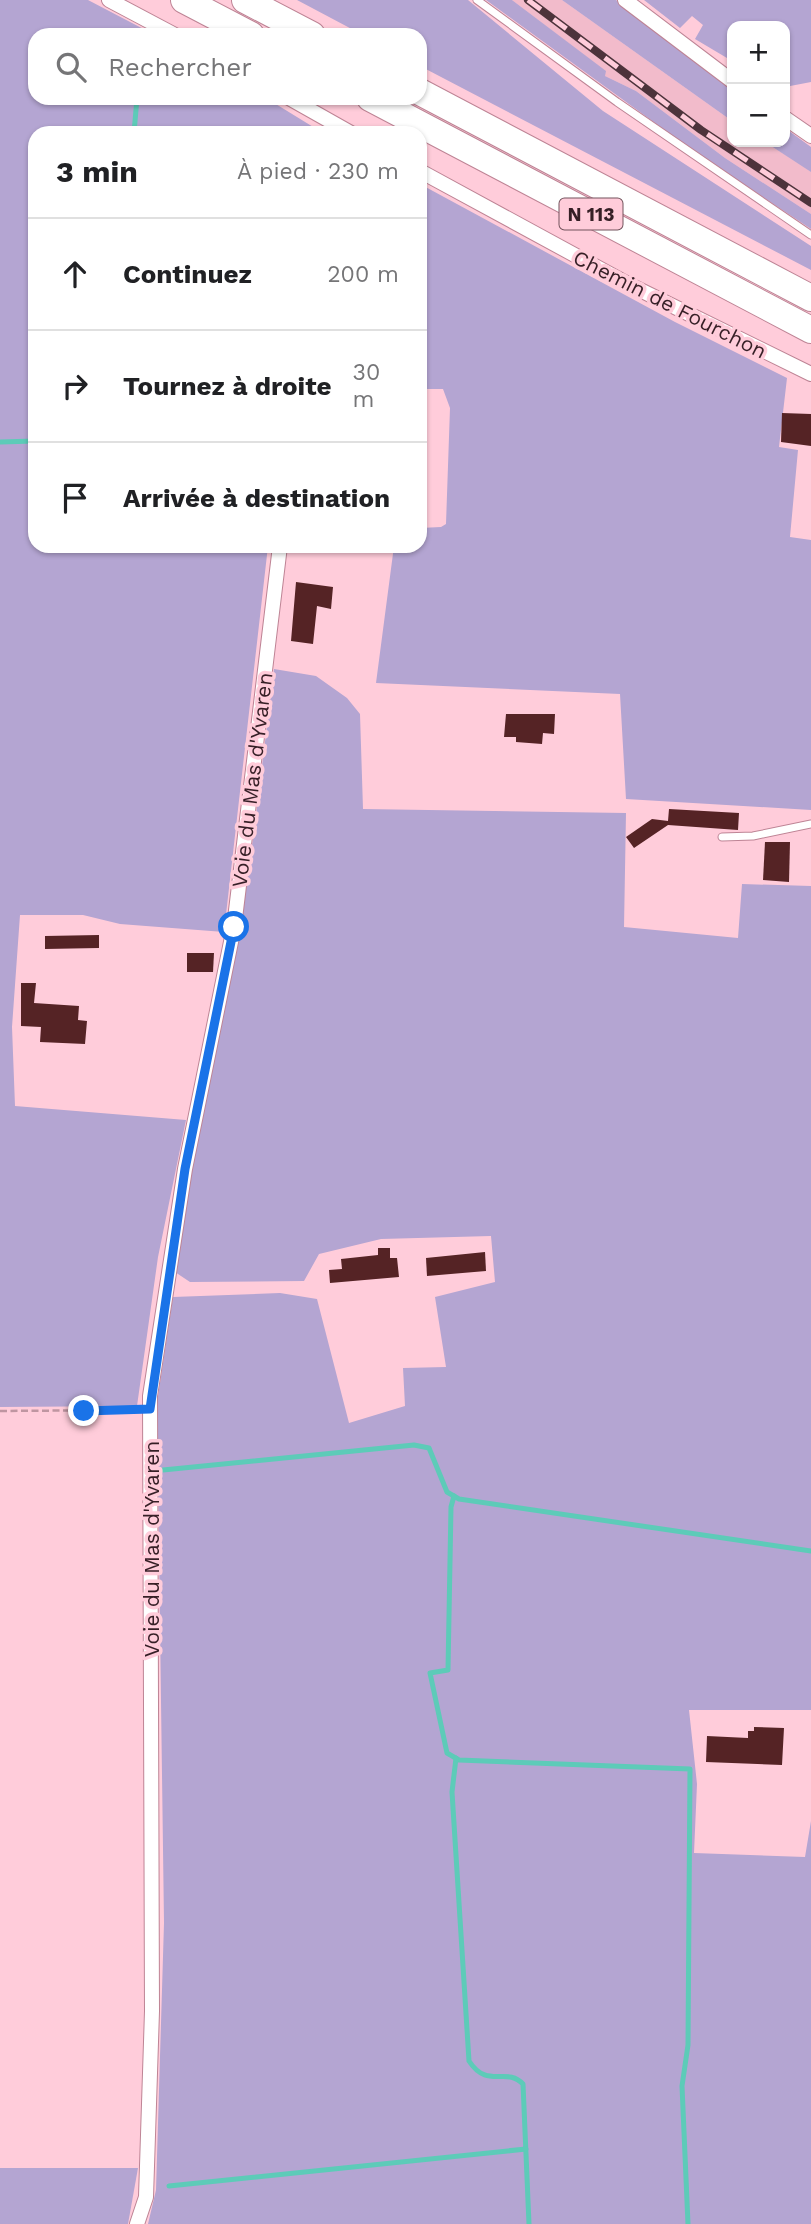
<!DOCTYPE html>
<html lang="fr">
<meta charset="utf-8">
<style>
body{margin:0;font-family:"Work Sans",sans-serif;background:#f2f2f2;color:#202124}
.controls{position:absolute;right:21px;top:21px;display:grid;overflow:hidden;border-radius:14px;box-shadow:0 2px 5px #0004}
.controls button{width:63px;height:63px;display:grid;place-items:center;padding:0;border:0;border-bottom:2px solid #e0e0e0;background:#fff;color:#202124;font:35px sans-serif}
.stop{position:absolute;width:21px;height:21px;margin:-16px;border:5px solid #1a73e8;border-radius:50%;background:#fff}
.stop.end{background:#1a73e8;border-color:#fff;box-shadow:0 2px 7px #0008}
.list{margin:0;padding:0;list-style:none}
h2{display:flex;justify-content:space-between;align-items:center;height:91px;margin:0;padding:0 28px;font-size:30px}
h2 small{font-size:23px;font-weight:400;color:#757577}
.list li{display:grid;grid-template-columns:46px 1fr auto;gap:21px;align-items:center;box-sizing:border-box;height:112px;padding:0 28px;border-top:2px solid #e0e0e0}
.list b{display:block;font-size:26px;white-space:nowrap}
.list em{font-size:23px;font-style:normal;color:#757577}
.icon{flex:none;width:38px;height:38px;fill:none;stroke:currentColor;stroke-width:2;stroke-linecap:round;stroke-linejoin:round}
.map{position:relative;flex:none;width:811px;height:2224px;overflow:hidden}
.search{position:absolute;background:#fff;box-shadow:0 2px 5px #0004;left:28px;top:28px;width:399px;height:77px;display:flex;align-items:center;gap:18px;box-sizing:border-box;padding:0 24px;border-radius:21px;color:#757577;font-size:26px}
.panel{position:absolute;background:#fff;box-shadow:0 2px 5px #0004;left:28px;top:126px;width:399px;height:427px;border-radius:21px}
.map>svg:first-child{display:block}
</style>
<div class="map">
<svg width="811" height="2224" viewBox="0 0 811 2224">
<rect width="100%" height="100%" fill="#ffccda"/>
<path fill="#f2bbcb" d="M512 0H562L732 121V142H765L801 165 811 172V214L725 158 636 91 605 76V71Z"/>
<g fill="#b4a5d2">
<path d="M0 0H88L155 35H35V98H266L323 133H35V546H268L224 932 120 924 83 915H20L12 1027 15 1106 186 1120 158 1257 137 1406 0 1407Z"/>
<path d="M297 0H468L603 111 811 246V270L420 66V35H363Z"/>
<path d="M486 0H512L606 71 605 76 636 91 725 158 811 214V229L692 150Z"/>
<path d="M562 0H616L732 89V121Z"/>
<path d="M644 0H811V82L785 87V26H732V61L695 39 703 25 692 16 680 28Z"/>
<path d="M785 128 811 147V172L765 142H785Z"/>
<path d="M420 184 675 322 787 378 779 447 798 450 790 537 811 540V810L626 799 620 694 376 683 394 546H420V528L441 527 446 524 450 408 443 389H420Z"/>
<path d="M274 669 316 676 347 698 360 714 363 809 626 813 624 927 738 938 742 884 811 886V1710H689L697 1784 694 1853 805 1857 811 1821V2224H148L156 2190 164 1923 157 1403 173 1297 280 1293 317 1299 349 1423 405 1406 403 1368 446 1367 435 1297 495 1282 491 1236 381 1239 319 1254 304 1281 190 1282 175 1272 182 1217 231 977 253 839Z"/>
<path d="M0 2168H138L128 2224H0Z"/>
</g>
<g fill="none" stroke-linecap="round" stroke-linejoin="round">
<g stroke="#5dcbb8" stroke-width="5">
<path d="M134 133 137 98"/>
<path d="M0 442 35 441"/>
<path d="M163 1470 414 1445 429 1448 447 1492 459 1499 811 1551"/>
<path d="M454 1496 451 1507 448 1670 430 1673 447 1753 459 1760 690 1769 688 2045 682 2086 688 2224"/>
<path d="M456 1758 452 1792 469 2061C488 2090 506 2066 523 2084L529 2224"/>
<path d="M169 2186 526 2149"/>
</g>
</g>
<g fill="#552325">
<path d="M782 413 811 414V446L781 442Z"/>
<path d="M296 582 333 587 331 609 317 606 313 644 291 641Z"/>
<path d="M506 714H555L554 734 543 733 542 744 516 742V737H504Z"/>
<path d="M669 809 739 813 738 830 668 825 634 848 626 837 652 819 668 821Z"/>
<path d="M765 842H790L789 882 763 880Z"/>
<path d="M99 935V948L45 949V936Z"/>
<path d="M187 953H214L213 972H187Z"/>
<path d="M21 983H36L34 1003 79 1006 78 1020 87 1021 85 1044 40 1042 41 1027 21 1026Z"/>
<path d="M378 1248H390V1258H397L399 1277 330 1283 329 1270 342 1269 341 1259 378 1255Z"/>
<path d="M485 1252 486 1271 427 1276 426 1258Z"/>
<path d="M754 1727 784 1728 782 1765 706 1762 707 1736 748 1738V1731H754Z"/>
</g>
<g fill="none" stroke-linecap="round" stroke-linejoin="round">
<defs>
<g id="lane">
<path d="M477 0 617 102 811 235"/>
<path d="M722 837 753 836 811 824"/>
</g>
<g id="street">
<path d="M109 0 175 35"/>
<path d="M625 0 732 81"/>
<path d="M289 98 351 133"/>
<path d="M785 118 811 136"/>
<path d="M420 171 628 284 811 374"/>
<path d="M137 2224 146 2197 152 2011 150 1396 185 1169 234 927 280 546"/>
</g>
<g id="highway">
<path d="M184 0 251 35"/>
<path d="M245 0 312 35"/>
<path d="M420 92 811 298"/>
<path d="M370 98 811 330"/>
</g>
</defs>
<use href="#lane" stroke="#be8495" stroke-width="9"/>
<use href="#street" stroke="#be8495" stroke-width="16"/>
<use href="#highway" stroke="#be8495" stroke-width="28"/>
<path stroke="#bf95a1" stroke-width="2.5" stroke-dasharray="7 3.5" stroke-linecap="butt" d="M0 1411 137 1410"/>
<use href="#lane" stroke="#fff" stroke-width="7"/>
<use href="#street" stroke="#fff" stroke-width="14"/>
<use href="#highway" stroke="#fff" stroke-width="26"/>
<defs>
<path id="rail" d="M528 0 701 130 811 203"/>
</defs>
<use href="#rail" stroke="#4d333b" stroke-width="8"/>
<use href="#rail" stroke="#ffccda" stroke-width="5" stroke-dasharray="16" stroke-linecap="butt"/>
</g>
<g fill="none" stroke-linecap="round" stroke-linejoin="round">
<path stroke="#1a73e8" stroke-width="9" d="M84 1411 150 1409 185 1169 234 927"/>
</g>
<g text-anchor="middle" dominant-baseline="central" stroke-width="7" stroke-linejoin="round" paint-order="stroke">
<rect fill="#ffccda" stroke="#72535c" stroke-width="2" x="559.5" y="198.5" width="63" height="31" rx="5"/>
<g font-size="19" font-weight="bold" fill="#361f26">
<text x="591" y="214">N 113</text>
</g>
<g font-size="21" fill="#361f26" stroke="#ffccda">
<text transform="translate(670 304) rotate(27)">Chemin de Fourchon</text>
<text transform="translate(252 780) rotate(-83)">Voie du Mas d'Yvaren</text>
<text transform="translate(151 1549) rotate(-90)">Voie du Mas d'Yvaren</text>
</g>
</g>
</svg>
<div class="controls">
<button>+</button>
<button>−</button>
</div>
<div class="stop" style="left:234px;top:927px"></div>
<div class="stop end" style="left:84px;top:1411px"></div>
<div class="search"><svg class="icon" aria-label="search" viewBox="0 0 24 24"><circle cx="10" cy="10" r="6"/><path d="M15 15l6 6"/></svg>Rechercher</div>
<section class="panel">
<h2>3 min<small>À pied · 230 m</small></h2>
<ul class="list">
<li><svg class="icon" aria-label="ahead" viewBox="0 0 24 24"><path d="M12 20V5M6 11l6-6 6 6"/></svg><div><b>Continuez</b></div><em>200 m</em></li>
<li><svg class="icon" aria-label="right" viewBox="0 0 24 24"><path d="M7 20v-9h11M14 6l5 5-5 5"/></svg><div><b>Tournez à droite</b></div><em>30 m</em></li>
<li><svg class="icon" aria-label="arrive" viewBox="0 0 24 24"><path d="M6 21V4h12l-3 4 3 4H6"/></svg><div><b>Arrivée à destination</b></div></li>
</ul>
</section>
</div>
